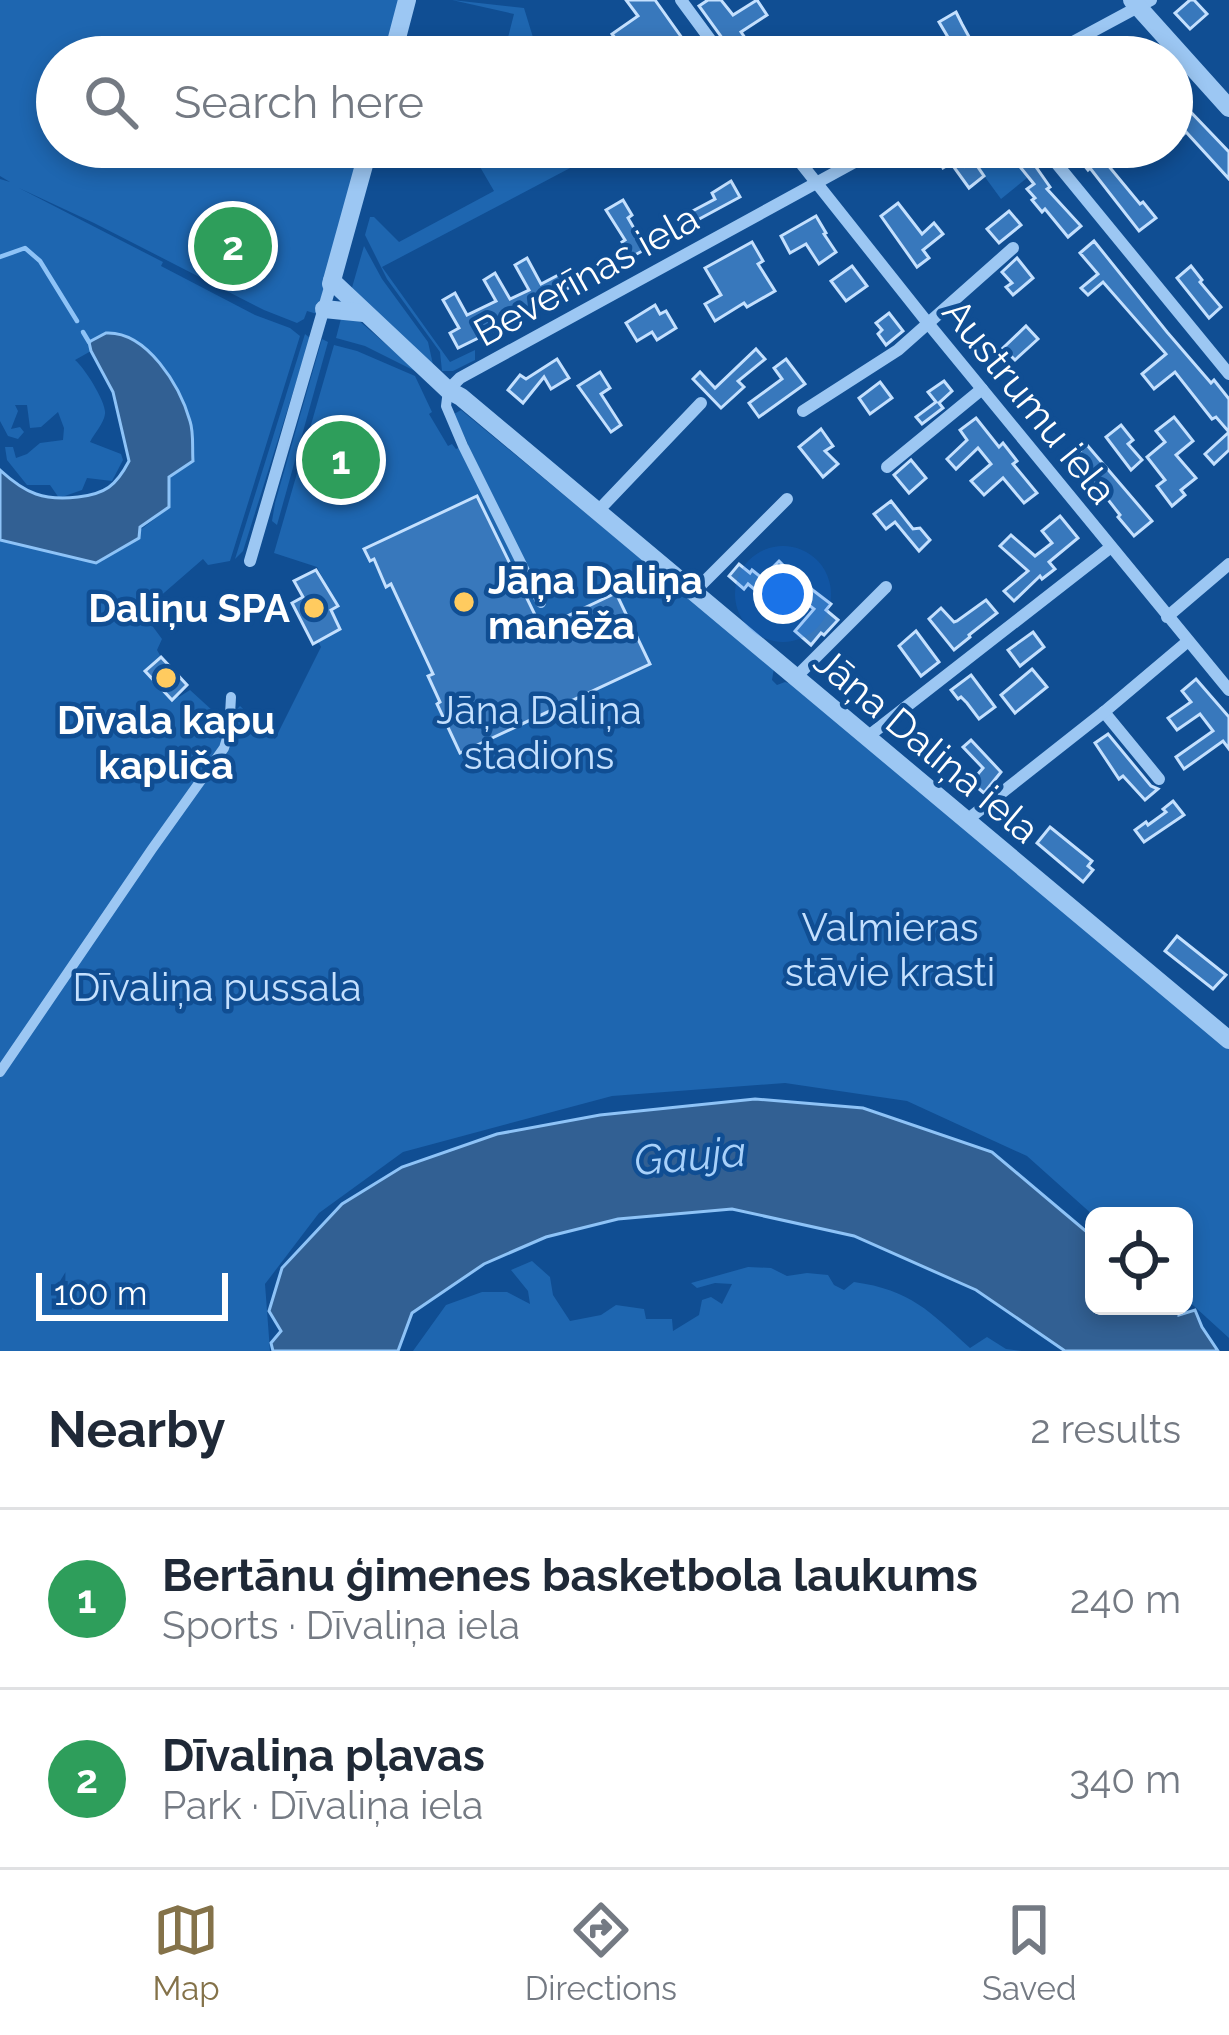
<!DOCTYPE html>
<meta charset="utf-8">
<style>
body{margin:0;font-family:Raleway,sans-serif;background:#f6f6f7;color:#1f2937}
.controls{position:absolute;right:36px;bottom:36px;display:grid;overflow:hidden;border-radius:18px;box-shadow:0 6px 18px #0003}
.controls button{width:108px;height:108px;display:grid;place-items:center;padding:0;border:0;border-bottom:3px solid #e0e1e3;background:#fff;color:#1f2937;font:60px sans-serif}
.scale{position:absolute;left:36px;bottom:30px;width:192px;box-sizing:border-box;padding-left:12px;border:6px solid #fff;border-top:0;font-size:33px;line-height:42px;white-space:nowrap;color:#fff;-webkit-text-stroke:9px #104e93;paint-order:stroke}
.you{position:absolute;left:783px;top:594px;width:42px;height:42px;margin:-30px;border:9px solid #fff;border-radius:50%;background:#1a73e8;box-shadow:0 0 0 18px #1a73e833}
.badge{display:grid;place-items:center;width:78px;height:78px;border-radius:50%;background:#847249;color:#fff;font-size:39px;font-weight:700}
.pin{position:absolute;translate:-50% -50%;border:6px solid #fff;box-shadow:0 3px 12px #0006}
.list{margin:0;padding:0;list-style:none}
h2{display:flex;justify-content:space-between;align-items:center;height:156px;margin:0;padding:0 48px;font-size:51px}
h2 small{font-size:39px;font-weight:400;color:#747a83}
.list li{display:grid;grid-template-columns:78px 1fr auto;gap:36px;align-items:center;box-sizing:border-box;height:180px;padding:0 48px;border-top:3px solid #e0e1e3}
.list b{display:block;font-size:45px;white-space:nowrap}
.list p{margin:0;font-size:39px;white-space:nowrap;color:#747a83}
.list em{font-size:39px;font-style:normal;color:#747a83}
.icon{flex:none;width:66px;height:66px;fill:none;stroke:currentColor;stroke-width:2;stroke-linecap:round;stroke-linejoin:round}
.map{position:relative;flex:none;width:1229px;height:1351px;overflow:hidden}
.search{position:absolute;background:#fff;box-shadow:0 6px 18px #0003;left:36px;right:36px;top:36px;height:132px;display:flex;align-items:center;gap:30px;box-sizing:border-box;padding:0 42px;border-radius:66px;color:#747a83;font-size:45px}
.sheet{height:516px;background:#fff}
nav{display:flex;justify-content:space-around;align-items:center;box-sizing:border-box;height:168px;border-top:3px solid #e0e1e3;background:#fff;font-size:33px;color:#747a83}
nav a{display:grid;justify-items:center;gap:6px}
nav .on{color:#847249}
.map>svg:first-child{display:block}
</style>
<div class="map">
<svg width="1229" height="1351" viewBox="0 0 1229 1351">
<rect width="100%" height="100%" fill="#104e93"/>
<g fill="#1e66b0">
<path d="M0 0H400L385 57H57V147H361L317 314 307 311 304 319 297 323 264 310 94 223 19 188 163 262 161 266 255 315 290 328 300 336 230 561 208 565 203 559 142 612 162 639 157 650 161 657 148 669 179 697 190 690 225 722 240 706 275 739 321 647 318 641 340 629 331 610 337 606 317 567 274 553 334 345 357 351 415 376 432 412 429 414 448 446 452 444 456 449 468 444 454 414 461 410 668 581 666 592 675 600 680 595 687 597 774 668 772 680 777 685 785 682 795 685 1229 1040V1338L1184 1297V1216H1094L1027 1156 907 1101 785 1083 612 1096 403 1152 319 1213 265 1284 270 1351H0V540L97 563 169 508 90 341 91 351 75 360C84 367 107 403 105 414 104 423 94 434 90 442L121 454 123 460 112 481 87 478 82 490 59 498 50 485H27L7 460 5 447H13L16 458 27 454 40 443 63 440 64 428 58 412 41 427 30 428 27 405H15L18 411 11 429 20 427 24 432 18 439 8 436 0 421V179L10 182 0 176Z"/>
<path d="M452 0 524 8 539 57H503L514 14Z"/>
<path d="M480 147H584L591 157 382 267 450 362 475 350V360L453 371H442L440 352 387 279 365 235 370 217H374L399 242 494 191 476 160Z"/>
<path d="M963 147H1032L1043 165 1001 199Z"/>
<path d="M364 246 382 279 428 342 434 369 351 291Z"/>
<path d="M342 315 357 319 419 373 365 346 336 338Z"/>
<path d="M305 334 310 338 243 551 235 559Z"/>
<path d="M322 339 328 342 277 525 272 521 275 503Z"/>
<path d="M532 1261 550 1277 553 1295 570 1321 601 1315 616 1305 644 1309 646 1319H672L673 1331 699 1315 702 1300 711 1297 722 1304 732 1284 715 1283 697 1288 691 1283 748 1267 771 1268 787 1276 807 1273 828 1275 834 1285 844 1290 854 1282C911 1290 929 1311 970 1348L987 1337 1006 1349 1022 1351H413L446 1305 482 1292H507L530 1304 528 1291 511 1270Z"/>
</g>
<g fill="#326093" stroke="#8ec3f7" stroke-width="3">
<path d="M106 333C147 331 180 386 190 421 194 433 192 448 193 461L169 477V507L140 527 139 538 96 563 0 540V470C26 494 44 501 78 497 105 494 116 486 129 461L113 392 91 351 89 342Z"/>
<path d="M755 1099 863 1108 992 1152 1094 1238V1306H1179V1315L1195 1310 1202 1327 1218 1351H1065L976 1290 854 1236 732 1209 618 1219 546 1237 516 1250 484 1264 412 1313 398 1351H273L271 1343 281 1331 269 1311 282 1268 342 1204 402 1167 497 1134 600 1115Z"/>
</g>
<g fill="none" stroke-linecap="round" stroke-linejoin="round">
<g stroke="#8ec3f7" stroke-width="4.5">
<path d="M0 257 25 248 40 261 77 321"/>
<path d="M83 332 89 342"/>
</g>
</g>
<g fill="#3878bc" stroke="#c4e0fe" stroke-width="3">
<path d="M626 0H655L682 38 657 57H629L612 34 638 16Z"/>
<path d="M708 0H721L733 15 757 0 767 15 741 32 750 45 735 56 699 6Z"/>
<path d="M1190 0H1194L1207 14 1190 29 1175 13Z"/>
<path d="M956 12 962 24 980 57H940L955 49 939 22Z"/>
<path d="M1185 106 1229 152V179L1186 132 1183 135 1172 124V117Z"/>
<path d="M951 147H954L965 166 973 160 984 176 969 188 951 163 943 168 936 155Z"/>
<path d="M1014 147H1022L1050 187 1047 189 1081 226 1068 237 1045 209 1042 212 1032 200 1035 198 1027 189 1034 184 1008 152Z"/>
<path d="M1083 147H1101L1107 154 1102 158 1140 204 1143 202 1156 218 1139 231 1090 168 1088 170 1075 154Z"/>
<path d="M731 181 740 197 690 224 685 215 715 199 712 193Z"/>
<path d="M623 200 632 215 628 218 646 249 631 257 622 242 625 240 606 210Z"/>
<path d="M898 203 922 234 934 223 943 234 923 250 929 258 917 267 881 216Z"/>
<path d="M1009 211 1021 225 999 243 987 229Z"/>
<path d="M816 216 826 233 824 234 836 252 819 264 806 244 790 253 781 236Z"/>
<path d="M1094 241 1167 332 1211 383 1214 380 1229 399V450L1214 464 1205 454 1229 432 1216 417 1212 419 1175 372 1154 389 1142 374 1166 354 1103 282 1088 295 1081 288 1098 274 1080 253Z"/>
<path d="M752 242 763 261 758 264 775 291 747 307 744 303 715 321 705 304 721 295 705 268Z"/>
<path d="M527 258 541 284 566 271 574 285 543 302 545 305 458 348 450 333 459 328 443 300 455 293 467 315 496 301 484 280 495 273 510 299 529 290 515 265Z"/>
<path d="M1017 258 1033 278 1013 295 1006 287 1012 283 1002 272Z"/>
<path d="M852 266 867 286 846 301 831 281Z"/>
<path d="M1191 266 1202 280 1200 282 1221 307 1209 318 1177 278Z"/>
<path d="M655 305 660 314 666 311 676 328 657 340 652 332 637 341 626 323Z"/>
<path d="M889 313 903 331 886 345 878 334 882 330 876 323Z"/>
<path d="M1026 326 1038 339 1015 360 1003 348Z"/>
<path d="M756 349 765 359 738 381 744 387 721 408 693 379 700 372 715 388Z"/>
<path d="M557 359 569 378 551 389 544 377 523 403 508 390 520 375 526 379Z"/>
<path d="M786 359 805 384 759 417 749 403 782 379 774 368Z"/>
<path d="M600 372 610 388 601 394 621 425 611 432 578 386Z"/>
<path d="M944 381 952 391 939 403 943 408 922 424 916 417 936 402 928 392Z"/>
<path d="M880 382 892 398 870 414 859 398Z"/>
<path d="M1174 417 1193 441 1176 455 1196 478 1181 490 1185 495 1172 506 1157 486 1165 480 1147 457 1165 442 1156 431Z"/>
<path d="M976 418 999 447 1003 443 1017 461 1013 464 1037 493 1024 503 1003 478 984 495 971 481 991 464 978 448 956 469 947 459 967 440 960 430Z"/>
<path d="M1121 425 1133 440 1128 444 1142 460 1131 470 1106 437Z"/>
<path d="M821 429 833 446 825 451 838 464 823 477 799 447Z"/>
<path d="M1087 445 1152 521 1134 536 1118 517 1120 515 1074 456Z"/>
<path d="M911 460 926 478 909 493 894 475Z"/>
<path d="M477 496 537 619 541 617 546 626 616 593 650 664 460 753 437 704 440 702 428 676 433 674 391 584 386 587 374 559 370 561 364 549Z"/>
<path d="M891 501 913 529 920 528 930 540 919 551 895 522 886 529 874 514Z"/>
<path d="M1060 516 1078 538 1049 562 1055 569 1042 579 1040 576 1014 601 1004 591 1028 571 1000 546 1011 535 1035 556 1052 543 1042 531Z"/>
<path d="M779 561 793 575 831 604 826 610 838 620 824 635 821 633 811 645 795 631 814 609 796 595 777 617 761 603 765 598 748 584 744 589 729 576 739 564 750 573 752 570 762 578Z"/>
<path d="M316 570 338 606 331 610 340 629 313 644 292 603 303 597 294 581Z"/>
<path d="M986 600 997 613 969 635 970 637 954 650 929 619 941 608 954 622 957 621Z"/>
<path d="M916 631 939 662 921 676 899 646Z"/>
<path d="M1033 632 1044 647 1020 666 1008 650Z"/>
<path d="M161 657 187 685 172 700 145 671Z"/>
<path d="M1032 669 1047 687 1015 713 1001 695Z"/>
<path d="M971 675 995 707 979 719 967 703 961 697 958 699 951 690Z"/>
<path d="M1196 679 1229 717V749L1223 741 1184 769 1176 757 1213 731 1200 714 1177 730 1168 718 1191 702 1182 691Z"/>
<path d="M1108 734 1151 786 1158 789 1145 800 1123 776 1119 779 1095 743Z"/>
<path d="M971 740 1001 772 984 793 971 782 983 768 963 747Z"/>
<path d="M1173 801 1184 815 1144 842 1135 830 1146 822 1148 825 1166 812 1163 809Z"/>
<path d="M1050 827 1092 861 1088 866 1093 870 1083 882 1037 843Z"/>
<path d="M1177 936 1226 975 1213 989 1165 951Z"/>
</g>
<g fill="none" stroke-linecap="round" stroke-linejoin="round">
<g stroke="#9cc7f3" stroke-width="10">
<path d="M448 390 446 406 463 446 541 603"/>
<path d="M0 1072 152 849 224 748 229 732 231 697"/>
</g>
<g stroke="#9cc7f3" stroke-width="12">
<path d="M681 0 723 57"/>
<path d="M1045 57 1151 0"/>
<path d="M788 147 927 322 1229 690"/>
<path d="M1043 147 1229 374"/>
<path d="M448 390 460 378 882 147"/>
<path d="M803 411 898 350 1013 248"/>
<path d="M887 467 982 389"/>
<path d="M597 512 701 403"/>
<path d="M250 561 331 284"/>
<path d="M693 593 787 499"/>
<path d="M1167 617 1229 564"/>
<path d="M795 678 886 587"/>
<path d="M1104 712 1159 779"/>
<path d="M866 738 1111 547"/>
<path d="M967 820 1104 712 1187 642"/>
</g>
<g stroke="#9cc7f3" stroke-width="18">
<path d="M1132 0 1229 108"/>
<path d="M392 57 407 0"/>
<path d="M332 281 448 390 461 397 1229 1040"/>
<path d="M331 284 369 147"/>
<path d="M324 309 364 313"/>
</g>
</g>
<g fill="#ffcb5f" stroke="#104e93" stroke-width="4.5">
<circle cx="464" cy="602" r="12"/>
<circle cx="314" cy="608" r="12"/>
<circle cx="166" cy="678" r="12"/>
</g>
<g text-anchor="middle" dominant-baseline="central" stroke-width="9" stroke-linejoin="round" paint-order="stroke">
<g font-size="39" fill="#fff" stroke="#104e93">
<text transform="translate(586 275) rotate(-29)">Beverīnas iela</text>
<text transform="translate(1030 401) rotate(51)">Austrumu iela</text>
<text transform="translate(927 745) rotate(40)">Jāņa Daliņa iela</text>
</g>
<g font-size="39" font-weight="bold" fill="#fff" stroke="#104e93" text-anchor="start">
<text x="488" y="580">Jāņa Daliņa<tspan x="488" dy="45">manēža</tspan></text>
<text x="290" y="608" text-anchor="end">Daliņu SPA</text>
<text x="166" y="720" text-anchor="middle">Dīvala kapu<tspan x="166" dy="45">kapliča</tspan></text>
</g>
<g font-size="39" fill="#c4e0fe" stroke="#104e93">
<text x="539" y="710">Jāņa Daliņa<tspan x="539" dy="45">stadions</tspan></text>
<text x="890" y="927">Valmieras<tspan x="890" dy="45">stāvie krasti</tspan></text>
<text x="217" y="987">Dīvaliņa pussala</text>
</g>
<g font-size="42" font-style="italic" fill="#a8d1fa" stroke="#104e93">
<text transform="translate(690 1156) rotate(-5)">Gauja</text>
</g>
</g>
</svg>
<div class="controls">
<button><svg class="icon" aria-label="locate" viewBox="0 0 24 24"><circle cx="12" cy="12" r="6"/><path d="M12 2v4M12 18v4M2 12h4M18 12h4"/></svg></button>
</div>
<div class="scale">100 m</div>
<div class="you"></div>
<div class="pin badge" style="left:341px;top:460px;background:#2e9e5b">1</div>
<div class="pin badge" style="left:233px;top:246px;background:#2e9e5b">2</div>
<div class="search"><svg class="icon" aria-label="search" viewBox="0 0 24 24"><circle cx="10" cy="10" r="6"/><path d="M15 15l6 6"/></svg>Search here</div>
</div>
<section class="sheet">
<h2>Nearby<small>2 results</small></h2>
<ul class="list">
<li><span class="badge" style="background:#2e9e5b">1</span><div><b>Bertānu ģimenes basketbola laukums</b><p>Sports · Dīvaliņa iela</p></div><em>240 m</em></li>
<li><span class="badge" style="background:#2e9e5b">2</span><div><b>Dīvaliņa pļavas</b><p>Park · Dīvaliņa iela</p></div><em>340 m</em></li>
</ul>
</section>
<nav>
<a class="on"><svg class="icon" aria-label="map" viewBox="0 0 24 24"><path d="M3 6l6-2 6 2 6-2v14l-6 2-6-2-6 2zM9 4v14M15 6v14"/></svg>Map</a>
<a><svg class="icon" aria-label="directions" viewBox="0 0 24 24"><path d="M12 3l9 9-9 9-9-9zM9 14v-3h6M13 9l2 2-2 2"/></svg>Directions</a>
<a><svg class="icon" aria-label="saved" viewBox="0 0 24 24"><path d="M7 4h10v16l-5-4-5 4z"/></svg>Saved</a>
</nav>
